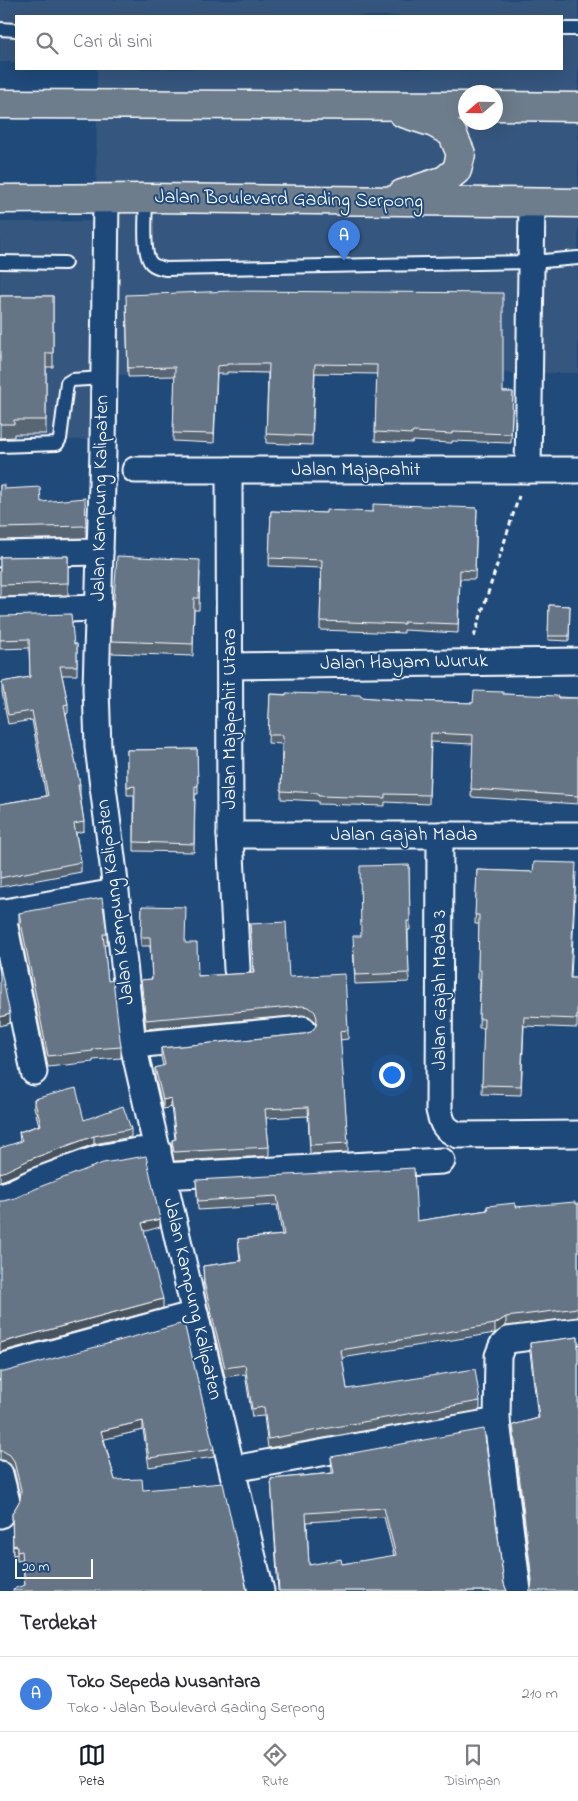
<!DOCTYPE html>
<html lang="id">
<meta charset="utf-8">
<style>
body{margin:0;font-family:"Indie Flower",sans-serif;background:#f2f2f3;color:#2b2b33}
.compass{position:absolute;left:458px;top:85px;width:45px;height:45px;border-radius:50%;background:#fff;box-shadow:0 5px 20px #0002;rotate:250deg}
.scale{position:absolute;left:15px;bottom:12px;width:78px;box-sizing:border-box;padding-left:5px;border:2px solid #fff;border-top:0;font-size:14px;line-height:18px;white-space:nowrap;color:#fff;-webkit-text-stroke:4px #1f4a7a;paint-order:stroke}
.you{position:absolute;left:391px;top:1074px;width:18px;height:18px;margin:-12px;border:4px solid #fff;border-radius:50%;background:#1a73e8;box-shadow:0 0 0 8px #1a73e833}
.badge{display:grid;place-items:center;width:32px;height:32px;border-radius:50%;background:#111827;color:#fff;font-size:16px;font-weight:700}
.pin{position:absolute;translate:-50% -41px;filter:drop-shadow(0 1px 2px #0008)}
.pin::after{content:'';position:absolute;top:26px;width:18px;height:15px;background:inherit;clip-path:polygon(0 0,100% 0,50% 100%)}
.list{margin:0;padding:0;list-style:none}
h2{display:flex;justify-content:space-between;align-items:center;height:65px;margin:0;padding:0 20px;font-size:21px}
h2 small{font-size:16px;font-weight:400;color:#7c7c81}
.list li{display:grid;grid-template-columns:32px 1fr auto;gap:15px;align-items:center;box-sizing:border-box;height:75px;padding:0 20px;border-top:1px solid #e1e1e2}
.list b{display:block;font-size:19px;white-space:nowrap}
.list p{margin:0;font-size:16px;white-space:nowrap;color:#7c7c81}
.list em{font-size:16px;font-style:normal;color:#7c7c81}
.icon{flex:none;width:28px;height:28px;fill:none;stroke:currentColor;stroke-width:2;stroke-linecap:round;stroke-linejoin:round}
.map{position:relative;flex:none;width:578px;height:1591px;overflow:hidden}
.search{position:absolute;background:#fff;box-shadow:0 5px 20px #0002;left:15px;right:15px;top:15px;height:55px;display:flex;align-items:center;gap:12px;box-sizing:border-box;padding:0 18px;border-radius:0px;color:#7c7c81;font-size:19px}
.sheet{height:140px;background:#fff}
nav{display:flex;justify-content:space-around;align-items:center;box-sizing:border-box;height:70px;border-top:1px solid #e1e1e2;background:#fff;font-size:14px;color:#7c7c81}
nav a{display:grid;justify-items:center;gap:2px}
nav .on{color:#111827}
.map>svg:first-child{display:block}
</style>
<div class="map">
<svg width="578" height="1591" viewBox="0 0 578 1591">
<rect width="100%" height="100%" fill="#1f4a7a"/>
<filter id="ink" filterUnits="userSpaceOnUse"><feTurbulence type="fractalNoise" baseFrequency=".02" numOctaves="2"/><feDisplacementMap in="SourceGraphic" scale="10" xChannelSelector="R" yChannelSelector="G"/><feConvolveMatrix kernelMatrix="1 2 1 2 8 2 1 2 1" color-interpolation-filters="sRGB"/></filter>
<g filter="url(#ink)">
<path fill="#34577e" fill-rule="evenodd" d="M0 0H578V373L95 375 92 439 0 443V222L96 221 97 69H562V16H16V62H0ZM466 92H496V122H466Z"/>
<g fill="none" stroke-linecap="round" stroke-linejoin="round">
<defs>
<g id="service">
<path d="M0 29 16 30"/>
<path d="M562 29H578"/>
<path d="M146 198C146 212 142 253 151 263 155 267 160 268 166 269L532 262 578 258"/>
<path d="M0 262 65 263"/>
<path d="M0 446 57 444 60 439 67 383 72 380 103 378"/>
</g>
<g id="minor">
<path d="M106 198 103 450 96 688 98 747 113 865 133 1045 195 1314 261 1591"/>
<path d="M135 470H578"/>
<path d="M229 470 230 835 237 969"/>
<path d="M528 470 532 203"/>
<path d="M0 554 100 552"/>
<path d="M0 611 99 608"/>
<path d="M230 666 578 661"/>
<path d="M230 835H578"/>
<path d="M440 835 439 1110C442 1124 444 1129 458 1135L578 1134"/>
<path d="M2 912 34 1072"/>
<path d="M0 913 115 892"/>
<path d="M133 1045 303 1029"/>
<path d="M164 1176 442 1161"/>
<path d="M0 1196 11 1193 36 1181 99 1158 137 1151 158 1150"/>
<path d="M0 1367 195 1314"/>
<path d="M233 1469 497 1421"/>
<path d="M0 1474 7 1502 0 1515"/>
<path d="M518 1591 497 1421 498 1356 502 1346 508 1340 578 1331"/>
</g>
<g id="primary">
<path d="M0 104 466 106"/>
<path d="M496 106 578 107"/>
<path d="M402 194 445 180 457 170 461 154 452 133 434 123 403 113"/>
<path d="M0 199 146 198 578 203"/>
</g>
</defs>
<use href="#service" stroke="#fff" stroke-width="16"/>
<use href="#minor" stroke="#fff" stroke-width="29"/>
<use href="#primary" stroke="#fff" stroke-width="31"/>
<path stroke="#fff" stroke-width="3" stroke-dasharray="5 4" stroke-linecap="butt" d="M474 637 519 496"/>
<use href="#service" stroke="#1f4a7a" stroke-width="12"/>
<use href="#minor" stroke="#1f4a7a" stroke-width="25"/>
<use href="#primary" stroke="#6d7d8c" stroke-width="28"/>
</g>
<g fill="#586573" stroke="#fff" fill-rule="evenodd">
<path d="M0 296H53V367H46V434H14V437L0 438Z"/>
<path d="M126 304 503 392H513L511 443 452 441V443L413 441 412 443 375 441 377 374 315 373 312 445 266 443 268 373 227 372V374H217L214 443 173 441 175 376 128 377Z"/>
<path d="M0 485 4 489 41 502 86 526V538L0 540Z"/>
<path d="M477 508 475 579H460L458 633 404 630V633L320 630 321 568 269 566 271 511 326 513 373 512Z"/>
<path d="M68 556V595L0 597V557Z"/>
<path d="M200 572 199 610H194L193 656 111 653V641Z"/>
<path d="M549 605 570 606 569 641 548 640Z"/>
<path d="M0 616 74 644H77V675H62L68 704V713L66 714 80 785V794L84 822V831L76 833 81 862V872L0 887V804L46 796 32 720 8 724 2 692V682L30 677 29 648 0 649Z"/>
<path d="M270 694 361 697 410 701 473 703 503 694 578 698V804L471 797 473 744 431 742 429 804 385 802V806L318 804V801L281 799 282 744 268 743Z"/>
<path d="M197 749 198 794H195L194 852 134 851V795H127V750Z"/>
<path d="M409 865 410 930H408L409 982 355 984 353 945 361 936Z"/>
<path d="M477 870 533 872H576L571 978H578L577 1028 524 1026 521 1095 482 1094 484 1028H479L480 979H478L479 924H475Z"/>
<path d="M142 906 198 976 253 973 250 924 289 977 348 1030V1039L340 1040 348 1143V1152L310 1154 308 1116 266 1118 269 1147V1156L174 1161 172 1149V1140L175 1139 171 1107 163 1109 155 1077V1068L163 1066 161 1057V1048L304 1034 311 1032 316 1026V1024L315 1021 309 1016 302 1015 146 1029 141 989V980L152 979 150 946H141Z"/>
<path d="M19 913 107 934V945H104L108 981 121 1047V1058L93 1060V1062L48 1067 19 924Z"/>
<path d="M34 1099 84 1120 131 1129V1137L94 1144 31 1168 6 1179 20 1142 19 1132 39 1125 34 1107Z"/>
<path d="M196 1180 417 1221 487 1210V1206L516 1207 578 1204V1317L506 1326 495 1333 342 1358 347 1389 480 1401V1410L268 1448 264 1416 252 1417 245 1374 225 1377 204 1290 203 1266 240 1261 238 1239 282 1235 277 1205 198 1210Z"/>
<path d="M578 1337V1591L531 1588 532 1584 513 1434V1425L538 1418 530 1352V1343Z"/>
<path d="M0 1372 214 1449V1457L149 1467 143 1430 104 1439 115 1480 25 1586 22 1560 17 1561V1554L13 1555 12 1514 20 1500V1496L14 1470 10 1464 3 1460H0Z"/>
<path d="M331 1457 504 1584 507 1591H278L271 1479 332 1473ZM384 1517 394 1556 342 1564 309 1565 307 1522Z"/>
</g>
<g fill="#47525e" stroke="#fff">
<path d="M10 1014V1023L0 1026V1017Z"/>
<path d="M171 1098V1107L163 1109V1100Z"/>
<path d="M94 1136V1144L31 1168 6 1179 0 1181V1173L31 1159Z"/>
<path d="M160 1219V1227L142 1232V1223Z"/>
<path d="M163 1299V1308L0 1352V1343Z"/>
<path d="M506 1317V1326L495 1333V1324Z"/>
<path d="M143 1421V1430L101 1440V1431Z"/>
<path d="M17 1545V1554L13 1555V1546Z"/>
</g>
<g fill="#667586" stroke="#fff" fill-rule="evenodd">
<path d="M233 291 503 293V392H513L511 434 452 432V434L413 432 412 434 375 432 377 365 315 364 312 436 266 434 269 364H227V365L217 366 214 434 173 433 175 367 128 368 126 295Z"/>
<path d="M0 296H53V353H46V420H14V424H0Z"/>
<path d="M0 485H4V489L40 487 41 502 85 498 86 526 0 528Z"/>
<path d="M373 504 477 508 475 571 460 570 458 624 404 622V624L320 621 322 560 269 558 271 511 326 513V510L373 512Z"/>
<path d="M68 556V583L0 585V557Z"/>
<path d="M117 556 200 560 199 598H194L193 644 111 641Z"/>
<path d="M549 605 570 606 569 636H548Z"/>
<path d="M71 614 74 644H77V666H60L68 704 64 705 80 785H78L84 822 74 824 81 862 0 878V804L48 796 32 711 8 715 2 682 30 677 29 639 0 640V616Z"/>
<path d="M474 691 503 692V694L558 696V698H578V796L471 789 473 735 431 733 429 795 385 794V798L318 796V793L281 791 283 735H268L270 694 286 695V693L361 695V697L410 701 473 703Z"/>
<path d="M197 749 198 786H195L194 844 134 842 135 786 127 787V750Z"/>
<path d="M534 862 576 863 570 978H578L577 1019 524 1017 521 1086 482 1085 484 1019H479L481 970H478L479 915H475L477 870 533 872Z"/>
<path d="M409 865 410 921H407L409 973 355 975 353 936H361L360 866Z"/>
<path d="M102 898 107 934H103L108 981 113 980 121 1047 93 1049V1051L48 1056 19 913Z"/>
<path d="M142 906 186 907 185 943H197L198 976 254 973 250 924 286 922 289 977 345 974 348 1030 340 1031 348 1143 310 1145 308 1107 265 1109 269 1147 174 1152 172 1140 176 1139 171 1098 163 1100 155 1068 165 1065 161 1048 304 1034 311 1032 316 1026 317 1018 315 1012 309 1007 302 1006 146 1020 141 980 152 979 150 937H141Z"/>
<path d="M0 966 10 1014 0 1017Z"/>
<path d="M76 1088 84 1120 123 1106 131 1129 94 1136 31 1159 6 1171 0 1173V1148L22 1141 19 1132 41 1125 34 1099Z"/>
<path d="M146 1156 160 1219 142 1223 163 1299 0 1343V1223H1L0 1201H3L15 1198 42 1186 103 1163Z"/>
<path d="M414 1168 417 1221 488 1210 487 1206 515 1203 516 1207 575 1202V1204H578V1308L506 1317 495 1324 341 1350 347 1389 475 1369 480 1401 268 1439 264 1407 252 1409 245 1365 225 1368 204 1282 203 1266 241 1261 238 1239 284 1235 277 1196 198 1201 196 1180Z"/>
<path d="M184 1323 214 1449 149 1458 143 1421 101 1431 115 1480 142 1479 143 1490 223 1483 247 1591H13V1589L25 1585 22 1551 17 1552V1545L13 1546 12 1514 20 1500 21 1490 14 1461 10 1455 3 1451H0V1372H4Z"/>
<path d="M578 1337V1438H577L578 1444V1591H529L531 1588 532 1580 513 1425 539 1418 530 1343Z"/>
<path d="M484 1429 504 1584 507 1591H279L271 1479 334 1473 331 1457ZM384 1508 396 1555 342 1564 341 1559 309 1565 306 1513Z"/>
</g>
</g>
<g text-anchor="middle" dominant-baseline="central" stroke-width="4" stroke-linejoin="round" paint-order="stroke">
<g font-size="20" fill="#fff" stroke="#1f4a7a">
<text transform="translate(289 200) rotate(1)">Jalan Boulevard Gading Serpong</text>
<text x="356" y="470">Jalan Majapahit</text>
<text transform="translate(101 498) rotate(-89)">Jalan Kampung Kalipaten</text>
<text transform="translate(404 663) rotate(-1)">Jalan Hayam Wuruk</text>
<text transform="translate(230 719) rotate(-90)">Jalan Majapahit Utara</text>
<text x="404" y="835">Jalan Gajah Mada</text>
<text transform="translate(116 902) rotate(-97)">Jalan Kampung Kalipaten</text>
<text transform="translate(440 990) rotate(-90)">Jalan Gajah Mada 3</text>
<text transform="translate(192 1299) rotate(77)">Jalan Kampung Kalipaten</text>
</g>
</g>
</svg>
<svg class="compass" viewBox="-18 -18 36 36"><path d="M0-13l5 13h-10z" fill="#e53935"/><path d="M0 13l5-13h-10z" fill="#7c7c81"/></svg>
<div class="scale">20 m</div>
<div class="you"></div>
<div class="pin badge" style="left:344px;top:261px;background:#3f7fe0">A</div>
<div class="search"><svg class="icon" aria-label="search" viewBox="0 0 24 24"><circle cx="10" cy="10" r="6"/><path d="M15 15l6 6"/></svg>Cari di sini</div>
</div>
<section class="sheet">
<h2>Terdekat<small></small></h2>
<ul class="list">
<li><span class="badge" style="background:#3f7fe0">A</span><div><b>Toko Sepeda Nusantara</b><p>Toko · Jalan Boulevard Gading Serpong</p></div><em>210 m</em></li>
</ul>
</section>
<nav>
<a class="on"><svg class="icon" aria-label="map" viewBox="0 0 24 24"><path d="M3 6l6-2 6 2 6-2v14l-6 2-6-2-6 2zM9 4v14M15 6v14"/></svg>Peta</a>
<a><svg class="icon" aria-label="directions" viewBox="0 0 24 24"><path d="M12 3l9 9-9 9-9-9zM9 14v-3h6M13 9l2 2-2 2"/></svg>Rute</a>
<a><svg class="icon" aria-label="saved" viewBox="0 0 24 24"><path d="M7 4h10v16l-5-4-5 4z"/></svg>Disimpan</a>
</nav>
